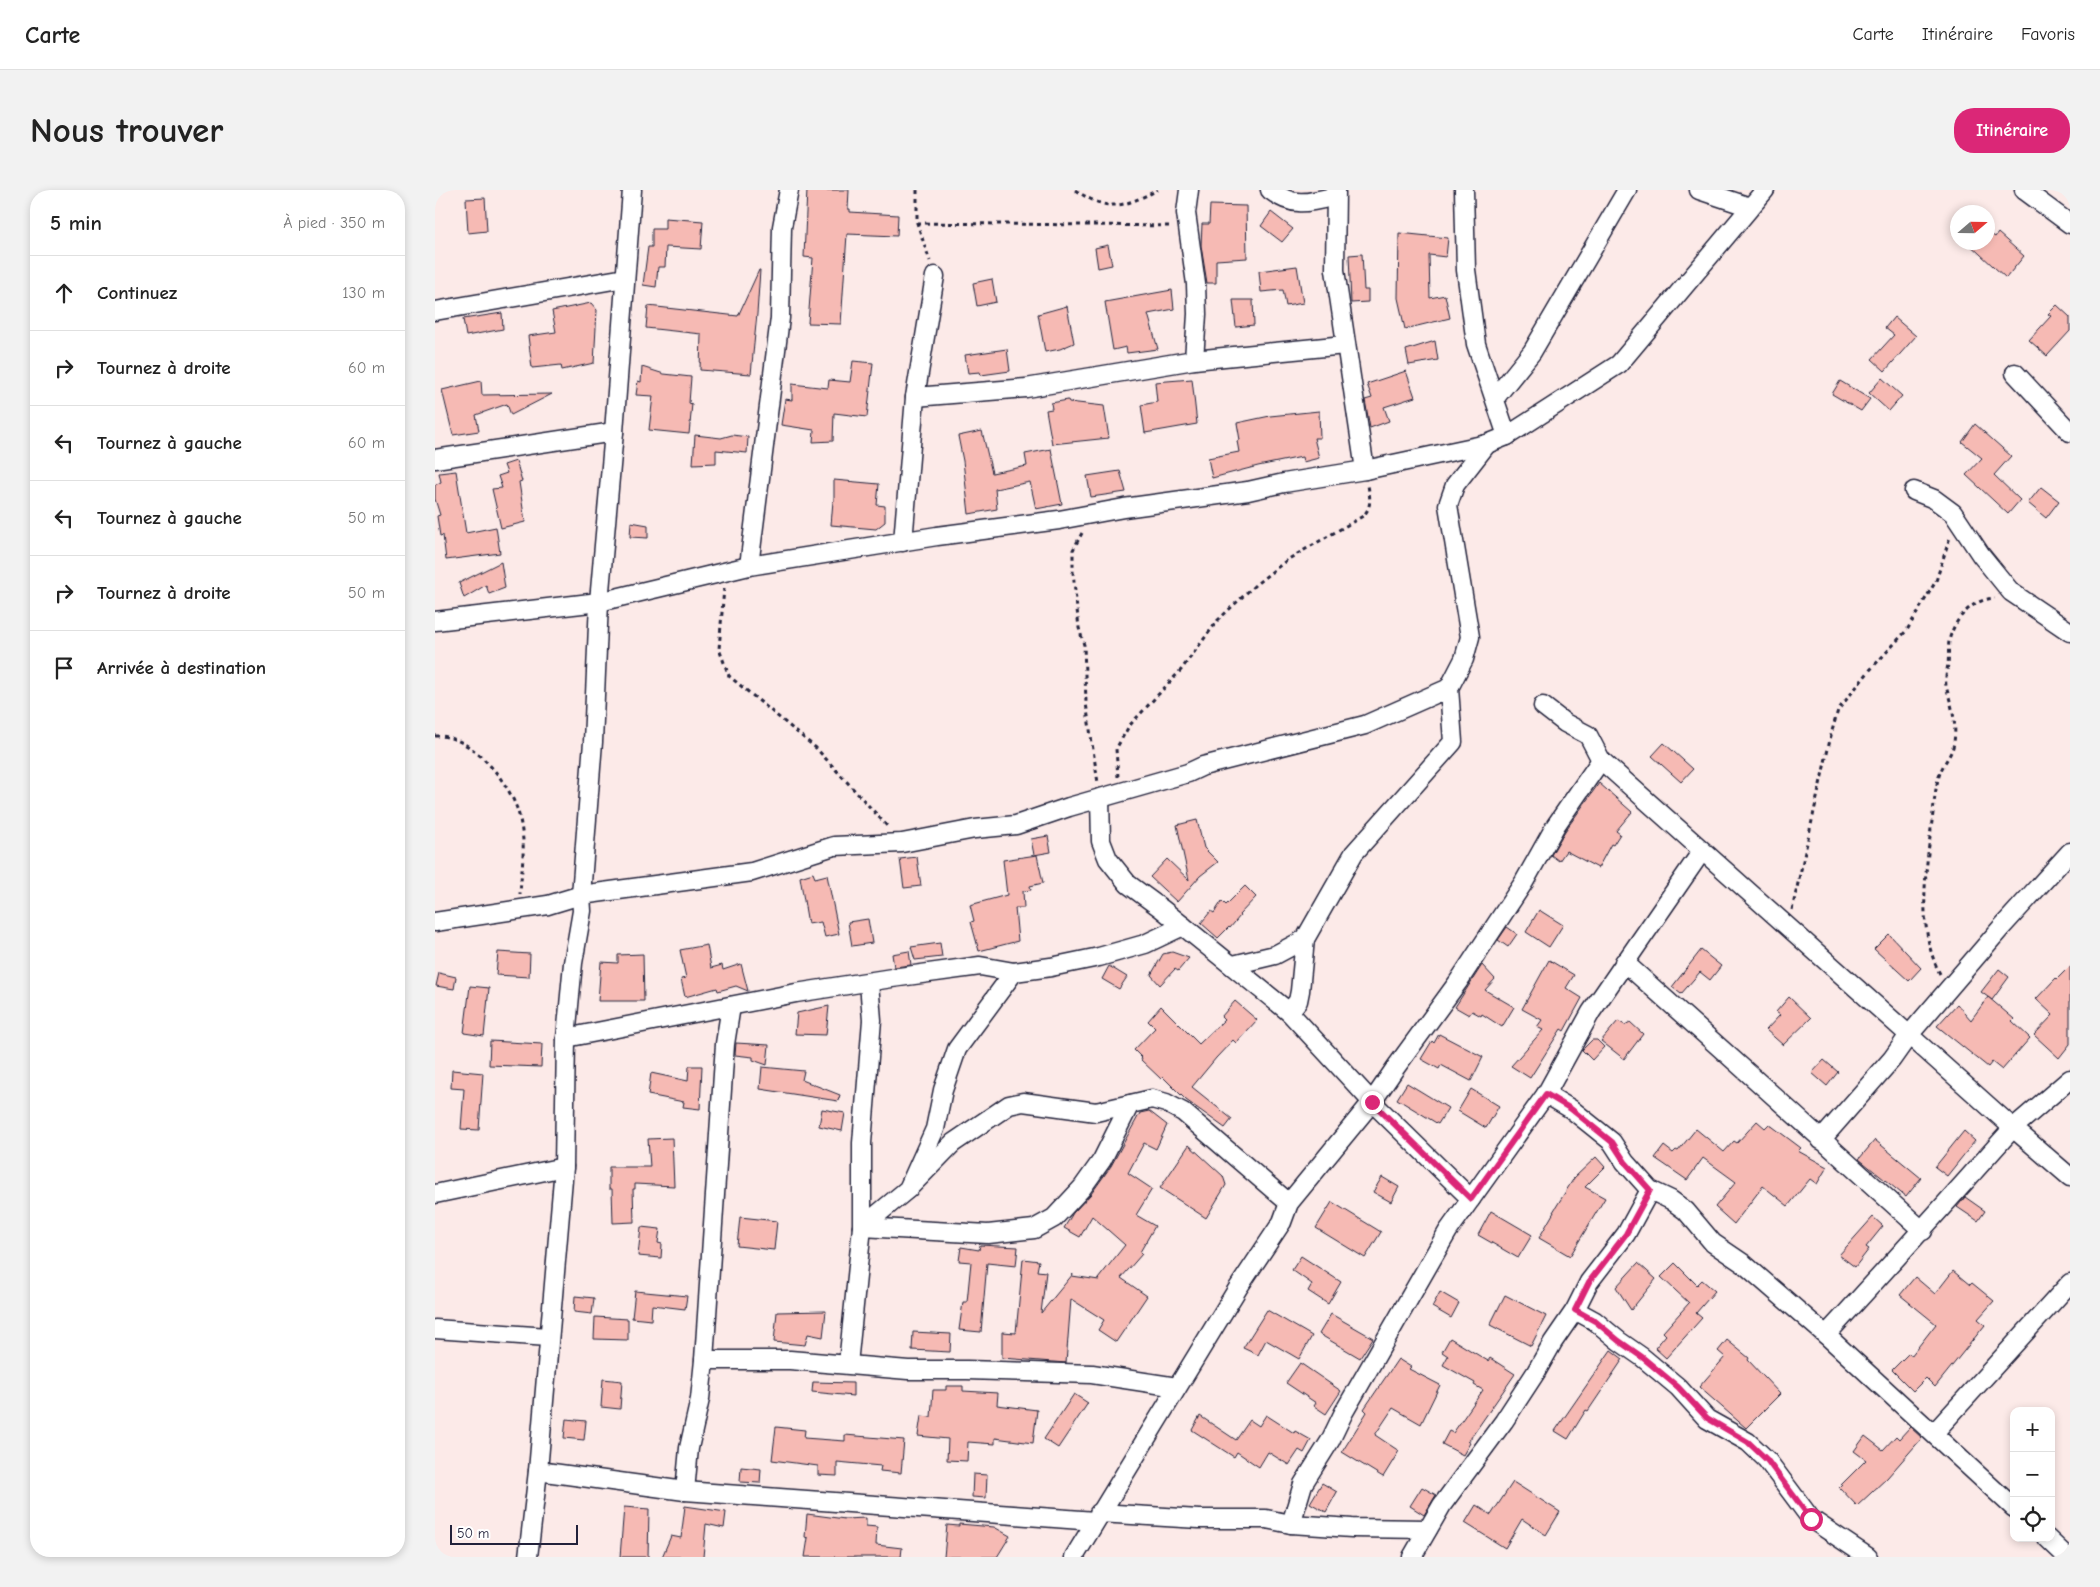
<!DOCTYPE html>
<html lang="fr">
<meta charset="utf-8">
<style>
body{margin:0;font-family:"Comic Neue",sans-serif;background:#f2f2f2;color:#222}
.controls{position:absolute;right:15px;bottom:15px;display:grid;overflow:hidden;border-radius:10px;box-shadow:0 2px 8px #0003}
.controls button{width:45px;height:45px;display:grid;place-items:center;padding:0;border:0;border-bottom:1px solid #e0e0e0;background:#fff;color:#222;font:25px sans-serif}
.compass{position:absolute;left:1515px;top:15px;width:45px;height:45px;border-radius:50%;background:#fff;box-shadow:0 2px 8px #0003;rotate:70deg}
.scale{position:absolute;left:15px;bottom:12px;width:128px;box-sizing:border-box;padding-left:5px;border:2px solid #22223b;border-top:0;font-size:14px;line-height:18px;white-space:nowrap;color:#22223b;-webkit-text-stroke:4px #fff;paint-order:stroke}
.stop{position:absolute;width:15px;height:15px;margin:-11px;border:4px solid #db2777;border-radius:50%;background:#fff}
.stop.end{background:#db2777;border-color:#fff;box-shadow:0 1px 5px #0008}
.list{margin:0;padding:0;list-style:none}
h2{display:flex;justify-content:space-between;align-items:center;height:65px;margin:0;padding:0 20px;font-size:21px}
h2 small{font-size:16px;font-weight:400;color:#767676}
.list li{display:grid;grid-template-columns:32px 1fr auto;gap:15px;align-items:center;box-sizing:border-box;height:75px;padding:0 20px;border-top:1px solid #e0e0e0}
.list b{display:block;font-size:19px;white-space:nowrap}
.list em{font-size:16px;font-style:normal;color:#767676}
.icon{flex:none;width:28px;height:28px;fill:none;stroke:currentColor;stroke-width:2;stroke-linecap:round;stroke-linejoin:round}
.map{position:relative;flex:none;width:1635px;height:1367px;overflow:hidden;border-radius:20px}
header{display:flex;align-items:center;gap:30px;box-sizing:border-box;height:70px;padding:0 25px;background:#fff;border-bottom:1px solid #e0e0e0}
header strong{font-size:24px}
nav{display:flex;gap:28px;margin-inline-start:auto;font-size:18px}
.intro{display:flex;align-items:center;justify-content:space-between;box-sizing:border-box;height:120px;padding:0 30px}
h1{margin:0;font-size:35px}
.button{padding:12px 22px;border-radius:20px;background:#db2777;color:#fff;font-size:18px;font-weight:700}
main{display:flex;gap:30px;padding:0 30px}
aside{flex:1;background:#fff;border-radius:20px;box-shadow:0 2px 8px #0003}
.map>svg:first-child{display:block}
</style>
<header>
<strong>Carte</strong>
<nav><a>Carte</a><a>Itinéraire</a><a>Favoris</a></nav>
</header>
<div class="intro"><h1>Nous trouver</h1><a class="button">Itinéraire</a></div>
<main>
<aside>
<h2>5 min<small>À pied · 350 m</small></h2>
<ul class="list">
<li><svg class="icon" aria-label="ahead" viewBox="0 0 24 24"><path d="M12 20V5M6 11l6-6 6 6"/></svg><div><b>Continuez</b></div><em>130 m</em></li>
<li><svg class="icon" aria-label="right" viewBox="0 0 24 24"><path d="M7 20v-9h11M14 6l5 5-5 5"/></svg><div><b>Tournez à droite</b></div><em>60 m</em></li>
<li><svg class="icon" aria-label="left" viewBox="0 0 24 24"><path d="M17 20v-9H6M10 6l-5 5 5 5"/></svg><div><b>Tournez à gauche</b></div><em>60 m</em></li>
<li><svg class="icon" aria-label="left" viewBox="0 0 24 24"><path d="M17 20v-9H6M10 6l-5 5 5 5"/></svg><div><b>Tournez à gauche</b></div><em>50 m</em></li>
<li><svg class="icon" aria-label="right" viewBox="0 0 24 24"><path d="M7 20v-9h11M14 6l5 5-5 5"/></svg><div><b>Tournez à droite</b></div><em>50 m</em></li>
<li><svg class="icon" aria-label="arrive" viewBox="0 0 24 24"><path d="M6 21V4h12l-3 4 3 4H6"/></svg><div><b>Arrivée à destination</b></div></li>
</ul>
</aside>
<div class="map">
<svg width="1635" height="1367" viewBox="0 0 1635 1367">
<rect width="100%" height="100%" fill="#fceae8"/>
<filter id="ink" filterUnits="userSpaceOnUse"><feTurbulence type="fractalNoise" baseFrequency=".02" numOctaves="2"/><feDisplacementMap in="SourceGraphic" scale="10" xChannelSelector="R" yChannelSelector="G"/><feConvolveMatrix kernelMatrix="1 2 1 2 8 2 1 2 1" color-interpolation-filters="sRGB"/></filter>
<g filter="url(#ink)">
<g fill="#f6bab4" stroke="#22223b">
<path d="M372 0H414L413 19H415V22L463 25 462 46 412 44 406 134 373 133 378 68 369 67Z"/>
<path d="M50 8 52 41 33 43 31 9Z"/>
<path d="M775 15 811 16 812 68 781 70V93H772L766 56 767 34H774Z"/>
<path d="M836 22 858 39 847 52 826 36Z"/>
<path d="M230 28 268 31 266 59 231 57 230 77H223L221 97 208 95 213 57H217V39H230Z"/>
<path d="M1552 41 1560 47 1563 43 1589 66 1571 88 1532 52H1552Z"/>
<path d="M964 43 1013 48 1011 67 994 65 995 108 1010 105 1015 128 970 139 963 108Z"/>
<path d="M673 55 677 75 663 78 660 58Z"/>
<path d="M927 64 929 100H933V112L916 113 914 65Z"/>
<path d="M862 76 868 113 851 116 848 100 826 102 824 81Z"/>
<path d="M324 80H325L322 124 316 184 265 180 266 144 211 138 213 116 303 126Z"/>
<path d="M557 89 561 112 542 116 538 93Z"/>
<path d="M737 100 739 119 713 124 723 159 692 163 691 157 678 160 670 112Z"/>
<path d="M798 110H818L819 135 801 137Z"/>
<path d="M156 113 162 120 159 173 127 180 126 175 97 178 93 146 121 142 117 121Z"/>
<path d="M1622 115 1635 127V141L1612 166 1594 150 1616 126 1613 124Z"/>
<path d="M632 116 639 153 625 159 610 162 603 124Z"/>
<path d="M67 123 68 139 31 146 28 129Z"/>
<path d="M1459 127 1481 146 1450 181 1437 169 1459 145 1450 138Z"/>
<path d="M1000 151 1003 170 974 175 971 160Z"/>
<path d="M572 159 575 181 546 185 545 182 533 183 530 165Z"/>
<path d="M418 171 438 173 432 227 399 223 398 251 378 252 379 240 346 235 350 209 357 210V194L393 198 394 190 415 192Z"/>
<path d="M207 177 229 184 256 187 254 213 257 214 254 244 214 240 218 206 201 205 203 191 206 192Z"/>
<path d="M971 181 980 207 949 217 954 231 935 238 930 210 937 208 932 194Z"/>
<path d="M1447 188 1467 206 1454 221 1434 203Z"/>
<path d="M757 189 762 234 710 243 706 215 722 212 720 192Z"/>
<path d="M46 191 47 205 117 204 76 225 72 214 41 225 44 241 18 245 7 200Z"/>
<path d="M1405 191 1435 209 1426 221 1397 204Z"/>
<path d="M633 210 634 212 669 216 674 248 617 254 611 220 617 219 616 213Z"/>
<path d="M884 221 885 248H879L884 268 868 272 867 267 823 276 777 288 773 268 804 262 802 251 805 250 802 233 835 226Z"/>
<path d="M1540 234 1576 266 1559 285 1585 310 1573 324 1531 285 1547 268 1527 252Z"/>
<path d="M547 241 557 283 592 276 590 264 616 259 627 314 601 319 595 292 560 299 562 319 534 324 528 271 523 246Z"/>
<path d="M260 245 286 248 297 245 313 247 312 263 281 260V273L258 274Z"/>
<path d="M81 271 87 291 84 292 90 332 66 338 57 299 67 298 63 286 72 283 69 275Z"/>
<path d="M21 281 31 343 61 337 65 363 11 370 8 345 5 346 2 326 5 325 0 309V295L6 292 4 283Z"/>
<path d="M685 281 691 302 656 307 652 286Z"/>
<path d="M399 290 444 294 442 315 450 316V332L441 339 396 335 398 311H399Z"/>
<path d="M1606 297 1624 311 1611 328 1593 313Z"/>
<path d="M196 332 213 335V348L195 347Z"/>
<path d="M66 372 70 398 54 404 51 395 29 408 24 393Z"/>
<path d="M1229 553 1258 579 1246 592 1217 566Z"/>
<path d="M1164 593 1197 622 1181 641 1185 644 1178 655 1176 654 1163 678 1131 661 1124 671 1116 665 1130 641Z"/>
<path d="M762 630 769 658 783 672 765 686 742 712 715 687 732 669 754 690 742 635Z"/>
<path d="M613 646 616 662 599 665 596 649Z"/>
<path d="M602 665 608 693 595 696 596 700 588 701 589 718H580L583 751 544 761 536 732 539 731 535 715 572 705 568 670Z"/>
<path d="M482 667 486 696 469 698 465 669Z"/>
<path d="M378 683 380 688 392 685 404 744 390 747 386 732 373 734 365 687Z"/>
<path d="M810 696 821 707 804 725 805 726 795 738 794 737 783 748 766 733 776 721 779 723 787 711 791 715Z"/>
<path d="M1104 720 1128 735 1114 757 1091 742Z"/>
<path d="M433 729 437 753 417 756 413 732Z"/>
<path d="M1072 737 1082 744 1073 757 1063 750Z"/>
<path d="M1454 744 1486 778 1474 791 1439 759Z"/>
<path d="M505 753 507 767 480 770 476 757Z"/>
<path d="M272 755 276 778 287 775 288 780 306 774 313 801 301 796 283 801 282 798 250 807 246 789 251 788 245 760Z"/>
<path d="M1266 760 1286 776 1275 790 1265 782 1246 804 1237 797Z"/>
<path d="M474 761 476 775 459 777 457 764Z"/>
<path d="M63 762 95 764 94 787 61 785Z"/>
<path d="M737 762 754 768 743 781 740 779 725 795 716 785 728 764Z"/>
<path d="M208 764 209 811H163L166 772 183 773V765Z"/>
<path d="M1114 770 1139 785 1131 798 1147 808 1129 841 1126 839 1095 888 1076 876 1108 840 1102 837 1107 830 1087 819Z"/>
<path d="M1047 775 1060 789 1050 800 1079 817 1067 837 1047 824 1046 826 1037 821 1034 825 1020 817Z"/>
<path d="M674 776 692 787 684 799 667 789Z"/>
<path d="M1635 776V854L1624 868 1599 845 1618 825 1601 809 1621 788 1622 789Z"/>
<path d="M1564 779 1574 787 1557 810 1546 802Z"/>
<path d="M4 783 21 787 19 799 1 796Z"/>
<path d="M35 796 54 798 49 846 29 843Z"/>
<path d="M1354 807 1376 828 1348 855 1331 840 1345 825 1341 822Z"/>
<path d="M1553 807 1579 829 1577 831 1595 848 1567 880 1557 872 1553 877 1502 836 1522 814 1536 830Z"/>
<path d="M800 811 822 830 801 853 798 850 781 868 757 897 797 929 790 938 751 910 728 887 726 889 706 870 707 868 699 860 720 838 713 831 726 816 764 854 789 830 786 827Z"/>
<path d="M394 816 391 845 360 844 362 823Z"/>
<path d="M1183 831 1190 835 1195 832 1208 844 1189 869 1166 851Z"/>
<path d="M1004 844 1048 867 1036 891 1006 875 1004 879 986 869 997 851 999 853Z"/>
<path d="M1157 850H1162L1169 857 1157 870 1147 860Z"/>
<path d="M55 851 107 854 106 877 54 875Z"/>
<path d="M301 853 334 855 332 875 318 870V867L300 865Z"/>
<path d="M1389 870 1403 882 1392 896 1377 883Z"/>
<path d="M254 876H267L265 919 248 917 249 912 213 905 216 883 253 891Z"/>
<path d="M327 877 369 881 367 890 405 905 403 911 325 899Z"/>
<path d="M17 880 48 883 44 940 26 939 29 899 16 898Z"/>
<path d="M972 893 1013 918 1003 934 962 909Z"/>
<path d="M1036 899 1064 916 1051 938 1023 921Z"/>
<path d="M387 919 410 923 407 941 384 936Z"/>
<path d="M714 921 732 935 721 959 709 953 693 983 717 999 701 1025 720 1036 705 1062 707 1064 686 1088 712 1106 681 1152 663 1140 669 1130 636 1109 631 1173 567 1168V1142L581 1143 588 1069 604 1071 602 1081 611 1082 606 1123 638 1084 637 1086 664 1090 663 1089 690 1055 657 1026 645 1047 629 1038 638 1023 656 1004 676 976 705 923Z"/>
<path d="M1322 931 1330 938 1334 934 1366 958 1363 961 1392 977 1382 994 1375 989 1353 1016 1328 996 1299 1034 1280 1017 1301 992 1268 968 1252 990 1220 968 1229 956 1238 963 1241 960 1243 961 1261 939 1289 962 1299 951 1302 953Z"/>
<path d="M1529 941 1540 951 1512 986 1500 977Z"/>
<path d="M237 948 239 996 200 994V999H198L199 1032 178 1033 177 999H174V977H215L213 949Z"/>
<path d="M1440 950 1486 988 1471 1007 1424 969Z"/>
<path d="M754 955 788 986 791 995 771 1028 725 998Z"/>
<path d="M1161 967 1170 977 1150 997 1170 1008 1135 1066 1104 1048 1119 1022H1118L1139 988Z"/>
<path d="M947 987 964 997 956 1012 938 1002Z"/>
<path d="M1530 1007 1550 1021 1543 1031 1522 1017Z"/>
<path d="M897 1012 946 1042 930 1068 881 1038Z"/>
<path d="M1056 1021 1097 1045 1083 1068 1043 1045Z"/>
<path d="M305 1027 342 1031 339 1060 302 1056Z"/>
<path d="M1438 1027 1448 1036 1431 1057 1434 1059 1420 1077 1404 1065Z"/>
<path d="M206 1037 225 1039 223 1053 227 1054 226 1068 203 1066Z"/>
<path d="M545 1055 583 1057 581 1076 552 1073 546 1142 524 1140 528 1112H532L536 1072 524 1071 526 1057 544 1060Z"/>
<path d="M866 1066 906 1092 893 1114 873 1101 877 1094 857 1080Z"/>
<path d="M1203 1073 1221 1089 1196 1120 1181 1097Z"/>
<path d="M1240 1073 1262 1095 1267 1090 1280 1101 1261 1123 1267 1128 1231 1168 1220 1158 1231 1145 1228 1142 1254 1113 1226 1087Z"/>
<path d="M1518 1081 1535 1095 1537 1093 1559 1111 1543 1129 1550 1135 1500 1197 1491 1188 1478 1201 1457 1180 1474 1163 1476 1166 1501 1134 1465 1105 1480 1087 1500 1104Z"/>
<path d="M200 1101 252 1106 250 1119 217 1115 216 1130 197 1128Z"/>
<path d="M1005 1102 1024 1113 1016 1128 997 1117Z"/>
<path d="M1070 1105 1111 1126 1096 1156 1055 1135Z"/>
<path d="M140 1106 159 1108 157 1124 139 1122Z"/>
<path d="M832 1120 877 1146 864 1169 831 1150 823 1165 808 1158Z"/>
<path d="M391 1121 388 1147 373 1144 370 1155 339 1152 342 1122Z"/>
<path d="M896 1124 938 1148 925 1168 884 1144Z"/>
<path d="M160 1127 193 1129V1150L159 1149Z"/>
<path d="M478 1142 516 1144 515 1162 477 1160Z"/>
<path d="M1015 1148 1053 1171 1055 1168 1080 1184 1033 1252 1035 1253 1028 1265 1007 1254 1014 1241 1018 1243 1048 1200 1039 1195 1040 1193 1008 1175 1013 1166 1007 1162Z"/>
<path d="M1292 1150 1314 1168 1313 1170 1345 1204 1311 1238 1264 1197 1290 1167 1283 1161Z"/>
<path d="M1176 1160 1188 1169 1153 1221 1151 1220 1133 1249 1120 1241Z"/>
<path d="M963 1169 976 1177 974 1179 1005 1195 986 1234 958 1218 940 1245 964 1261 948 1287 907 1262 932 1222 929 1219Z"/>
<path d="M865 1173 906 1201 891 1224 879 1216 881 1213 851 1193Z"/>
<path d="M168 1189 187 1191 185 1219 166 1217Z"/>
<path d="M378 1192 418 1193V1206L377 1202Z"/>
<path d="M511 1196H528V1201L563 1203 562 1215 602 1220 598 1253 560 1248V1254L533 1252 532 1271 512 1270 513 1249 483 1246 486 1226 496 1227 498 1200H511Z"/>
<path d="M639 1204 653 1213 623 1258 609 1249Z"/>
<path d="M831 1225 859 1243 860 1241 876 1250 869 1263 864 1260 854 1275 833 1262 824 1277 802 1262 799 1267 757 1240 765 1226 801 1250 815 1230 824 1236Z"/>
<path d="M131 1229 151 1231 149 1250 129 1248Z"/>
<path d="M341 1237 370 1240 369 1248 410 1251V1245L469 1250 466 1283 445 1281 446 1276 402 1272V1286L383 1285V1276L337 1270Z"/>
<path d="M1475 1237 1487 1248 1452 1288 1422 1316 1404 1297 1431 1270 1419 1261 1430 1246 1448 1260 1461 1246 1464 1249Z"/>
<path d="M306 1277 326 1279 325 1293 305 1292Z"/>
<path d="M538 1284 552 1285 551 1308 537 1307Z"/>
<path d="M1078 1292 1125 1322 1111 1345 1087 1329 1070 1358 1030 1333 1041 1315 1056 1325Z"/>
<path d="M887 1293 902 1302 891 1322 875 1313Z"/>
<path d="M987 1297 1001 1305 989 1325 975 1316Z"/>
<path d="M250 1316 291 1322 289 1338 271 1334 268 1367H227L236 1346 246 1348Z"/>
<path d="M189 1317 214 1319 213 1367H185Z"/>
<path d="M372 1324 410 1329 431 1328V1336L442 1337 441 1355 467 1358 466 1367H370L373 1348 370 1347Z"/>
<path d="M524 1334 559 1337 575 1346 562 1367H509L512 1335 524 1336Z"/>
</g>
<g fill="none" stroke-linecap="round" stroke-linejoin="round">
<defs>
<g id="street">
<path d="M754 0 751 23 761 94 762 124 759 170"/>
<path d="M835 0C858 18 874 13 900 6"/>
<path d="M901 0 900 80 930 280"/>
<path d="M1029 0 1031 80 1041 154 1072 246"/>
<path d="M1264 0 1315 17"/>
<path d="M1589 0 1635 34"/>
<path d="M0 121 190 88"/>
<path d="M1580 183 1635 242"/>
<path d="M480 207 591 198 759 170 910 155"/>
<path d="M1060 208 1097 162 1192 0"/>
<path d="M0 269 179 242"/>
<path d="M1479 301 1499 309 1518 323 1546 365 1576 402 1635 442"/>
<path d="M468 352 480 207 500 86"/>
<path d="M314 376 345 128 347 37 354 0"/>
<path d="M0 431 164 412 314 376 502 346 624 330 689 318 813 301 849 293 930 280 1052 254 1072 246 1184 174 1330 0"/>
<path d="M1108 516 1130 533 1153 545 1166 570 1474 845 1457 869 1386 950"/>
<path d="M665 608 666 651 673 669 693 694 727 719 854 822 937 912 1036 1009"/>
<path d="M0 732 113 715 146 705 317 682 399 656 467 653 540 639 581 635 634 617 753 583 768 576 930 535 1014 498"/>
<path d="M1189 772C1289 861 1389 951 1488 1041"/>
<path d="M798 775 840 765 870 749"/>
<path d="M854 822 863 811 865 801 870 749 919 663 1018 552 1014 498 1029 469 1035 447 1013 315 1020 295 1052 254"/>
<path d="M131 848 361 803 457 788 545 776 579 782 616 777 664 767 710 754 748 736"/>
<path d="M1635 889 1578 938 1635 987"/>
<path d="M1111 904 1136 919 1161 939 1177 952 1190 972 1215 1000 1236 1010 1251 1021 1278 1053 1309 1074 1391 1145"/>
<path d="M473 999 518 953 574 915 588 912 661 922 717 909 731 913 748 922 854 1013"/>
<path d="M0 1004 129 977"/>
<path d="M427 1037 553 1044 599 1039 619 1028 647 998 667 970 695 914"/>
<path d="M427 1037 473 999 500 939 508 900 522 859 579 782"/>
<path d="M1140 1120 1160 1131 1184 1151 1207 1167 1243 1197 1272 1229 1313 1252 1332 1270 1376 1329 1433 1367"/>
<path d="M0 1139 113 1147"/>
<path d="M269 1170H355L473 1180H532L657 1184 742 1197"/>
<path d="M413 1174 427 1037V953L437 830 434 793"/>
<path d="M1499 1243 1635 1093"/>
<path d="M103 1281 250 1301 660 1331"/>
<path d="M250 1301 254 1258 265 1209 269 1170 290 854 296 816"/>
<path d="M1579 1318 1391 1145C1454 1077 1516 1007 1578 938L1474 845 1565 739 1635 662"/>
<path d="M664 1323 764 1329H831L856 1334 917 1338 993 1339"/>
<path d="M856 1334 868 1294 895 1251 909 1222 1013 1041 1111 904 1156 822 1267 661"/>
<path d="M1612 1348 1632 1367"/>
<path d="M93 1367 103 1281 129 977 131 848 138 773 147 721 146 705 158 552 164 412 179 242 197 0"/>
<path d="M639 1367 803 1098 847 1032 854 1013 937 912 961 877 1023 792 1089 692 1121 635 1166 570"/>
<path d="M977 1367 1007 1315 1069 1231 1101 1182 1118 1152 1140 1120 1154 1092 1191 1044 1215 1000"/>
</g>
</defs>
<use href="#street" stroke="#22223b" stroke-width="21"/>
<g stroke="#22223b" stroke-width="3" stroke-dasharray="4 4" stroke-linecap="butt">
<path d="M482 0V33L495 71"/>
<path d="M640 0C675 23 687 17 723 0"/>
<path d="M482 33 737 36"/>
<path d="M647 343 638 360V382L644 438 649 455 651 513 663 593"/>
<path d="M289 398 284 459 294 486 381 558 454 638"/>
<path d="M0 546C34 544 69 586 81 616 85 625 87 640 88 650 89 667 86 686 85 704"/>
<path d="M683 587 681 559 694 536 746 480 783 430 820 395 852 370 928 326C937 317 935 308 933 295"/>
<path d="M1357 720 1397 541 1403 520 1435 480 1472 440 1501 391 1515 347"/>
<path d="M1505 784C1481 738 1491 680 1497 631 1499 616 1500 597 1505 583 1509 572 1518 563 1519 552 1522 531 1516 515 1511 496 1510 488 1512 481 1513 474 1514 466 1513 458 1514 451 1519 429 1537 409 1560 408"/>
</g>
<use href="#street" stroke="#fff" stroke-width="18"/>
</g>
</g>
<g fill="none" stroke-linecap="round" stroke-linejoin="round" filter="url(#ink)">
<path stroke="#db2777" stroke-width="6" d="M937 912 1036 1009 1111 904 1136 919 1177 952 1190 972 1215 1000 1191 1044 1154 1092 1140 1120 1160 1131 1184 1151 1207 1167 1243 1197 1272 1228 1313 1252 1332 1270 1376 1329"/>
</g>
</svg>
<div class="controls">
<button>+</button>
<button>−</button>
<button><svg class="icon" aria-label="locate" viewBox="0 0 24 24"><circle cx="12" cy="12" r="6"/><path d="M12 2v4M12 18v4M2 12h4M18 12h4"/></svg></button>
</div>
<svg class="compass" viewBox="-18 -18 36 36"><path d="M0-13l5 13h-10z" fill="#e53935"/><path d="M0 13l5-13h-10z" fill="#767676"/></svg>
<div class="scale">50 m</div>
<div class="stop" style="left:1376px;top:1329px"></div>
<div class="stop end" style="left:937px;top:912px"></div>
</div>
</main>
